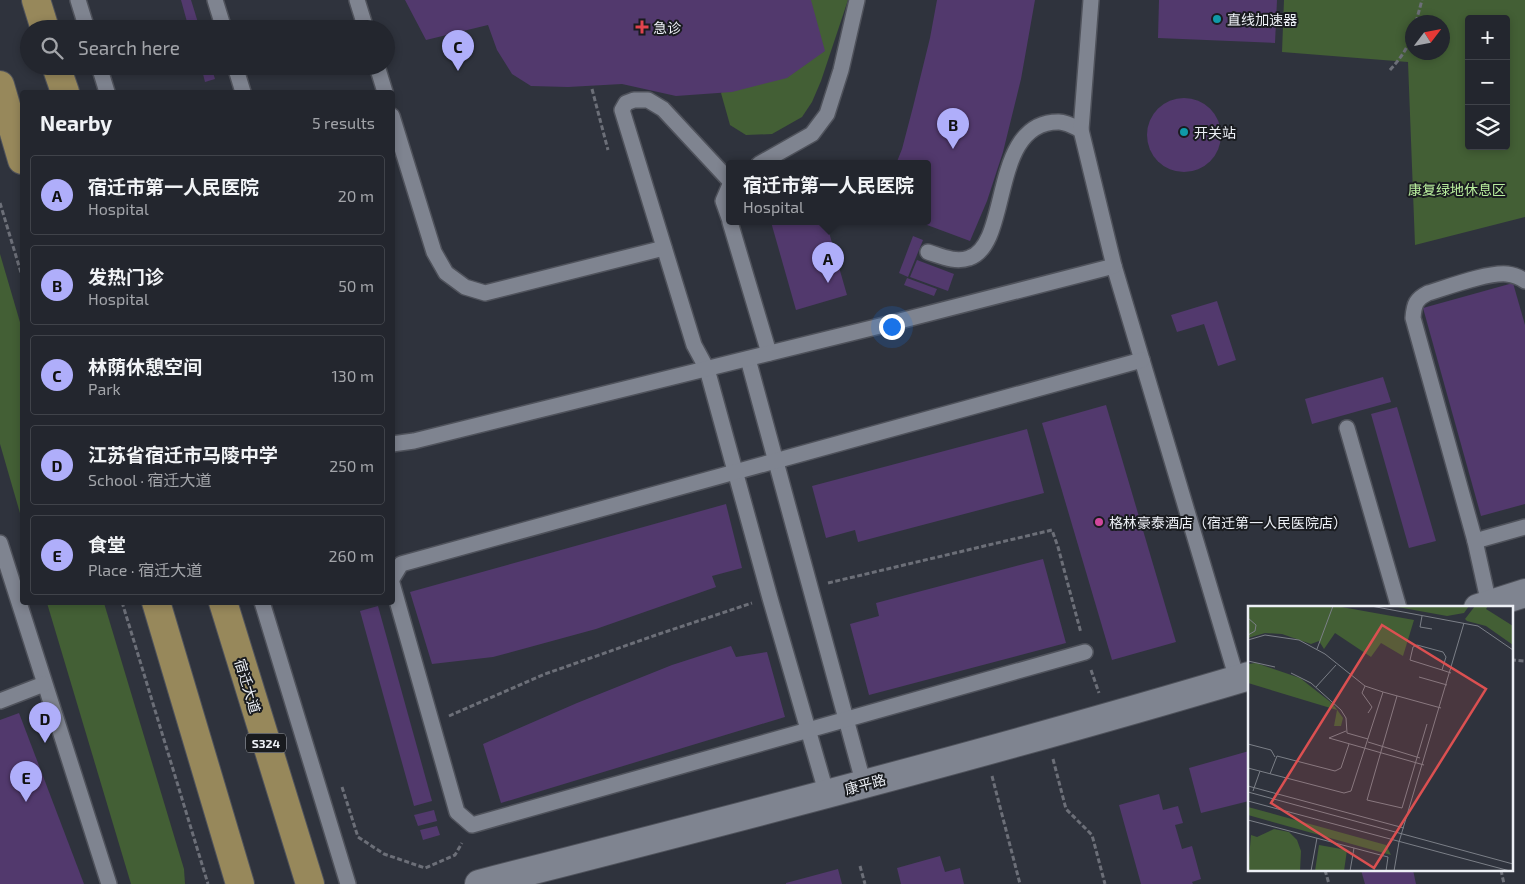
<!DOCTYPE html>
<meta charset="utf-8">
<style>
body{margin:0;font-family:"Exo 2","Noto Sans SC",sans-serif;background:#2f323a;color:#f1f3f6}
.controls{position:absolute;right:15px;top:15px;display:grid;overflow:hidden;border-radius:5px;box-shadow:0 2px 8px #0003}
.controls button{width:45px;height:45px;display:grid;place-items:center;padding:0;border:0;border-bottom:1px solid #40434a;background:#23262e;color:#f1f3f6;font:25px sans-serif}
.compass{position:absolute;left:1405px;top:15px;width:45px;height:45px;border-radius:50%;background:#23262e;box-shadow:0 2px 8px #0003;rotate:58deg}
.you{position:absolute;left:891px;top:326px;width:18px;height:18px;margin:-12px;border:4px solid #fff;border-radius:50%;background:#1a73e8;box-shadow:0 0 0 8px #1a73e833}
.badge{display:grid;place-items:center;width:32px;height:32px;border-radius:50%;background:#afaefa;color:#111;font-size:16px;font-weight:700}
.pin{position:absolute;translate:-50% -41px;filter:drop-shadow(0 1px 2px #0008)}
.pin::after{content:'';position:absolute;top:26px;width:18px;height:15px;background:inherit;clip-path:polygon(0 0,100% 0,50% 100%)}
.popup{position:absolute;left:726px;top:160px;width:205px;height:65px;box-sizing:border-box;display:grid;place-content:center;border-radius:5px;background:#23262e;filter:drop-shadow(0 1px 4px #0005);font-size:16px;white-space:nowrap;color:#a3a5aa}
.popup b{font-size:19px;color:#f1f3f6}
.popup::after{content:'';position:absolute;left:50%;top:100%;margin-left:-10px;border:10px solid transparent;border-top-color:#23262e}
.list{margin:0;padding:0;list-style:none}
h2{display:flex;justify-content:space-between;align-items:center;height:65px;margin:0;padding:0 20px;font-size:21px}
h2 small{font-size:16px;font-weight:400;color:#a3a5aa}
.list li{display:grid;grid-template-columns:32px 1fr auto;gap:15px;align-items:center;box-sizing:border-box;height:80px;margin:0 10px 10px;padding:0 10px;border:1px solid #40434a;border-radius:5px}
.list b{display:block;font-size:19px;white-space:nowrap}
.list p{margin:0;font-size:16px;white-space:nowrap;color:#a3a5aa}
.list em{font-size:16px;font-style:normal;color:#a3a5aa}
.icon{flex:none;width:28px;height:28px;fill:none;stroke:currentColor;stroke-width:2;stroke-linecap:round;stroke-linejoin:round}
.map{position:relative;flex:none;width:1525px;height:884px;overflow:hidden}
.search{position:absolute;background:#23262e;box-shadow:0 2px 8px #0003;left:20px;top:20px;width:375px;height:55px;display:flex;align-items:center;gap:12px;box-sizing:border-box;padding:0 18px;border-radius:28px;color:#a3a5aa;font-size:19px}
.panel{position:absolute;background:#23262e;box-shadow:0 2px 8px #0003;left:20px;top:90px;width:375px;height:515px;border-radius:5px}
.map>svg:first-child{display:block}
</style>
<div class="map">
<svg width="1525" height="884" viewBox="0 0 1525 884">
<rect width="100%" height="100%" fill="#2f333d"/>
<g fill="#435f35" fill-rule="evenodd">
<path d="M811 0H848L821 81 812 102 802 117 772 134 746 135 730 125 721 93Z"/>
<path d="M1284 0H1525V217L1415 245 1408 62 1282 52ZM1469 19H1506V146H1469ZM1412 22H1442V52H1412Z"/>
<path d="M0 254 22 329V520L0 444Z"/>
<path d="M47 603H104L184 869 185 884H131Z"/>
</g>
<g fill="#52396d">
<path d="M181 0H191L200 29H189Z"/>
<path d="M405 0H811L825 51 787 78 732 92 676 96 622 84 568 87 531 86 512 74 497 50 488 25 426 40Z"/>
<path d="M937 0H1035L1021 79 1003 152 987 201 970 241 919 222H927V164H896L902 149 913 107 930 38Z"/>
<path d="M1159 0H1277L1275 43 1158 38Z"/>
<path d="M201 66H211L215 79 205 82Z"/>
<circle cx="1184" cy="135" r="37"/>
<path d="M771 222H826L847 295 796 310Z"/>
<path d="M913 236 923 240 908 277 899 273Z"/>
<path d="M917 260 954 274 948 291 910 277Z"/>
<path d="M907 278 937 289 934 296 904 285Z"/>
<path d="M1513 283 1525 325V504L1481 516 1423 308Z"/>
<path d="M1217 301 1236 360 1218 366 1204 324 1177 332 1171 315Z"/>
<path d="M1383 377 1391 402 1312 424 1305 399Z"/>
<path d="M1106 405 1176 642 1112 660 1042 423Z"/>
<path d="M1397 407 1436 541 1409 548 1371 414Z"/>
<path d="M1027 429 1044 493 858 542 855 530 826 538 812 486Z"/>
<path d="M726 504 742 568 712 576 716 587 596 629 493 657 432 664 410 592Z"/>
<path d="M1043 559 1066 643 869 695 850 624 879 616 876 603Z"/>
<path d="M378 606 432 801 414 806 360 611Z"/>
<path d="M731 646 736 657 767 652 785 717 501 803 483 744 577 703 672 665Z"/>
<path d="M19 713 84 884H0V720Z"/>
<path d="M1249 751V801L1201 813 1189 768Z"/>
<path d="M1159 794 1163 810 1178 806 1183 823 1175 825 1182 849 1192 846 1201 879 1192 882 1193 884H1141L1119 805Z"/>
<path d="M434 810 437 821 418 826 414 815Z"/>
<path d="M437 826 440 835 423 840 420 830Z"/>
<path d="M940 856 945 872 960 868 964 884H901L897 868Z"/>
<path d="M838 869 842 884H786V883Z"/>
<path d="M1361 870H1413L1416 884H1365Z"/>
</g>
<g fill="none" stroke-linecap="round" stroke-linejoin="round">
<defs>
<g id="lane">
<path d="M78 0 87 29"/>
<path d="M215 0 224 29"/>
<path d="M357 0 366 29"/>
<path d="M99 66 107 92"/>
<path d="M235 66 243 92"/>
<path d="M377 66 385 92"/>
<path d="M392 116 434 252 446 273 465 287 485 293 664 248"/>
<path d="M759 164 812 134 827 114 841 70 857 0"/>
<path d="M729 180 663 109 648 100H634L626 103 622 110 694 345 707 369 770 598 827 795"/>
<path d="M729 187 723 201 729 218"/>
<path d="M730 222 769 353"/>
<path d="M928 252C941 256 955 263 969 258 1012 244 989 121 1059 122 1066 122 1075 127 1081 130"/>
<path d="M1114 266 1237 679"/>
<path d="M748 359 864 785"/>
<path d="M1347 428 1399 608"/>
<path d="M392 444 414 441 531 412 884 325 1114 266 1081 130 1091 0"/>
<path d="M1475 541 1525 527"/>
<path d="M0 543 109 884"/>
<path d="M392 579 401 564 1142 360"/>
<path d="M392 583 457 812 472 825 1085 652"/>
<path d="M262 602 348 884"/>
<path d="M1489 604 1475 541 1413 318C1414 304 1416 299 1428 293 1448 287 1488 272 1507 274 1514 275 1520 277 1525 281"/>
<path d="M0 701 44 684"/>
</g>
<g id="secondary">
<path d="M1478 608 1525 593"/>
<path d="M479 884C737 818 994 752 1249 676"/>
</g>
<g id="primary">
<path d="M36 0 45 29"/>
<path d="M56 66 65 92"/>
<path d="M0 85 22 160"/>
<path d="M156 602 240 884"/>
<path d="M223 602 310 884"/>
</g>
</defs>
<use href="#lane" stroke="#4f525b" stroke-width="18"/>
<use href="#secondary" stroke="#4f525b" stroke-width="30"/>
<use href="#primary" stroke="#4f525b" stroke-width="30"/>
<g stroke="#6c6f78" stroke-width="3" stroke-dasharray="5 2.5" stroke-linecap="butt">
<path d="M1416 22 1422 0"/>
<path d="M1390 70C1400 59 1408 48 1412 34"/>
<path d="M592 89 608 150"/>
<path d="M0 203 22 276"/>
<path d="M828 583 1052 530 1058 547 1081 633"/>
<path d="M122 602 208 884"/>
<path d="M1511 660 1525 661"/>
<path d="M1091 670 1099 693"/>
<path d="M449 716 545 674 659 634 752 603"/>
<path d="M1053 759 1066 809 1092 835 1105 884"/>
<path d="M992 776 1020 884"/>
<path d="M342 787 358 837 384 854 425 868 455 855 462 843"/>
<path d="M860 866 865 884"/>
<path d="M1325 870 1329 884"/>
<path d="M1501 870 1504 884"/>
</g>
<use href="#lane" stroke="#7f8490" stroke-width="15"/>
<use href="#secondary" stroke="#7f8490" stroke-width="28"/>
<use href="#primary" stroke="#97885b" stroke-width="28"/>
</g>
<g fill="#0f9aa8" stroke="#191b1f" stroke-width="2">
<circle cx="1217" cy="19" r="5"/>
<circle cx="1184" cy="132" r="5"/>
</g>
<path fill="#e0444e" stroke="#191b1f" stroke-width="2" d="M639.5 19.5h5v5h5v5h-5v5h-5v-5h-5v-5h5z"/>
<circle fill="#d1479c" stroke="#191b1f" stroke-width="2" cx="1099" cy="522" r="5"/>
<g text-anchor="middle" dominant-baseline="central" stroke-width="4" stroke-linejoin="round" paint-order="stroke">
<rect fill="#191b1f" stroke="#adb0b6" stroke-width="1" x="246" y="733.5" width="40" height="19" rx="4"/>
<g font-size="12" font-weight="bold" fill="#edf0f6">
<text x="266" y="743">S324</text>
</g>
<g font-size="14" fill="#edf0f6" stroke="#191b1f" text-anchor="start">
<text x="1227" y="19">直线加速器</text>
<text x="653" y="27">急诊</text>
<text x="1194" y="132">开关站</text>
<text x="1109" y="522">格林豪泰酒店（宿迁第一人民医院店）</text>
</g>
<g font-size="14" fill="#b9ee9e" stroke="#191b1f">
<text x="1457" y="189">康复绿地休息区</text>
</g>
<g font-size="14" fill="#edf0f6" stroke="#191b1f">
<text transform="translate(248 686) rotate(73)">宿迁大道</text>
<text transform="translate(865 784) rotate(-15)">康平路</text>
</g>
</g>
<g transform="translate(1248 606)">
<rect width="265" height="265" fill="#2f333d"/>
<path d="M0 0H88L166 14 155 50 133 37 123 51 87 27 76 43 71 35 63 38 34 28 17 27 0 32ZM144 0H221L216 7 199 10ZM227 0H240L238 3 265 20V39L238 20 219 15 217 13ZM8 57 52 72 85 98 95 112 93 120H86L89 104 0 77V58ZM0 201 138 239 143 249 0 209ZM26 223 41 226 49 234 53 245 52 265H0L3 229 9 231ZM71 239 99 244 96 265H67Z" fill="#435f35"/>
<path fill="none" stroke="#7b7f87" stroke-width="1" d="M123 0 230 20 265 44M174 10 172 21 184 23M0 12 8 19 7 25 0 29M0 34 17 29 51 34 77 48 117 80 135 86 103 185 96 187 0 162M69 43 85 0M0 55 27 61M194 64 162 54 165 41 169 39 195 46 198 51 194 64 203 67M43 67 63 77 93 104 98 112 99 127 120 133M171 71 199 79M117 80 114 87 124 101 120 107M68 81 88 59M135 86 193 102M149 90 119 194 154 202 179 118M98 125 81 132 176 159M120 136 172 152M0 138 23 144 27 151M22 168 29 150 87 165 93 162 101 138M0 180 156 222M5 185 12 165M0 186 265 258M0 195 262 265M0 214 140 251 138 265M63 265 69 232M102 265 106 242M146 265 151 236 216 17"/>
<path fill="#db5051" fill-opacity="0.15" stroke="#db5051" stroke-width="2.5" d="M134 19 238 83 126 262 23 197Z"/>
<rect width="265" height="265" fill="none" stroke="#edf0f6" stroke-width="2.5"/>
</g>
</svg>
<div class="controls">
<button>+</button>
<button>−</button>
<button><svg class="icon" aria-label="layers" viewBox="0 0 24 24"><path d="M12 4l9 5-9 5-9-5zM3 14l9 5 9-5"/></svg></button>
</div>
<svg class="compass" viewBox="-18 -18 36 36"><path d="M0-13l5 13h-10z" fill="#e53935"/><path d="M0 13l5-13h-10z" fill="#a3a5aa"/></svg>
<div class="you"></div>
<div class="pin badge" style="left:828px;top:283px">A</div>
<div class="popup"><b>宿迁市第一人民医院</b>Hospital</div>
<div class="pin badge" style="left:953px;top:149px">B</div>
<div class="pin badge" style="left:458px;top:71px">C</div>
<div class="pin badge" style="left:45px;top:743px">D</div>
<div class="pin badge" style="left:26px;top:802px">E</div>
<div class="search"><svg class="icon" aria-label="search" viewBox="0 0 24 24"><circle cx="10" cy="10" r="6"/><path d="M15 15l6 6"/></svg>Search here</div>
<section class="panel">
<h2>Nearby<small>5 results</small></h2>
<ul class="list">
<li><span class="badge">A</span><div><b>宿迁市第一人民医院</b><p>Hospital</p></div><em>20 m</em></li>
<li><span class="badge">B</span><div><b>发热门诊</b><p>Hospital</p></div><em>50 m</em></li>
<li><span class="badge">C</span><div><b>林荫休憩空间</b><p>Park</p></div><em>130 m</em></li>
<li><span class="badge">D</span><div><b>江苏省宿迁市马陵中学</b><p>School · 宿迁大道</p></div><em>250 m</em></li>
<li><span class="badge">E</span><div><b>食堂</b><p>Place · 宿迁大道</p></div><em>260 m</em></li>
</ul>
</section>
</div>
